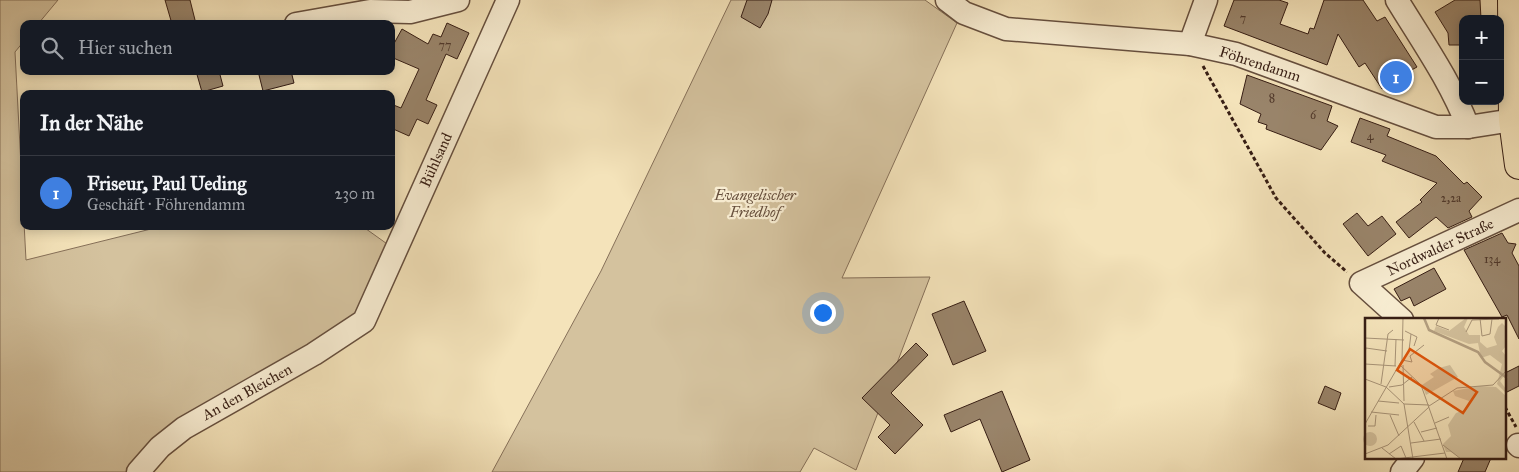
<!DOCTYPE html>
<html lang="de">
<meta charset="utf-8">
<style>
body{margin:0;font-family:"IM FELL Great Primer",serif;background:#20242c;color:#f1f3f6}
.controls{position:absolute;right:15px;top:15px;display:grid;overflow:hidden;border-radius:10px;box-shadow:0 2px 12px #0003}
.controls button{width:45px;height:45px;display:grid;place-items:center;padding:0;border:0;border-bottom:1px solid #363941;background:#171b24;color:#f1f3f6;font:25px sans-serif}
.you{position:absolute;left:822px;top:312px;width:18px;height:18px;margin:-12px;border:4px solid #fff;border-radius:50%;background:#1a73e8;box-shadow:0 0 0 8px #1a73e833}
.badge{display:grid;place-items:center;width:32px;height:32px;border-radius:50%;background:#2563eb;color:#fff;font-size:16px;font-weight:700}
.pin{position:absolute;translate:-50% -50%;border:2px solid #fff;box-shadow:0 1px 5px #0006}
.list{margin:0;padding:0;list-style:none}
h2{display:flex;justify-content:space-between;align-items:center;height:65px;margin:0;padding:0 20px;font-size:21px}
h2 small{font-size:16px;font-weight:400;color:#9ea1a6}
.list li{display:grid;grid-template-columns:32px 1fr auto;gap:15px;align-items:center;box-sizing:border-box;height:75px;padding:0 20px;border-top:1px solid #363941}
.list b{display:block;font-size:19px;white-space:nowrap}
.list p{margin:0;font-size:16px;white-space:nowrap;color:#9ea1a6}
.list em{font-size:16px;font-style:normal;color:#9ea1a6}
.icon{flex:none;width:28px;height:28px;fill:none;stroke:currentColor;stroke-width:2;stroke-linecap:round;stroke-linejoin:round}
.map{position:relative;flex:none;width:1519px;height:472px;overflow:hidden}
.search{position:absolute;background:#171b24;box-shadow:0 2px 12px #0003;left:20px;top:20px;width:375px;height:55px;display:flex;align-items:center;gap:12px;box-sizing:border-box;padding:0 18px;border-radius:10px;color:#9ea1a6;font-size:19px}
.panel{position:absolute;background:#171b24;box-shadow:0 2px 12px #0003;left:20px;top:90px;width:375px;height:140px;border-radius:10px}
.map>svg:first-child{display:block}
</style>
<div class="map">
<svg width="1519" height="472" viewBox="0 0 1519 472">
<rect width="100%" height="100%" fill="#f4e3ba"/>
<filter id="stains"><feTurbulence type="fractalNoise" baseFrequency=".004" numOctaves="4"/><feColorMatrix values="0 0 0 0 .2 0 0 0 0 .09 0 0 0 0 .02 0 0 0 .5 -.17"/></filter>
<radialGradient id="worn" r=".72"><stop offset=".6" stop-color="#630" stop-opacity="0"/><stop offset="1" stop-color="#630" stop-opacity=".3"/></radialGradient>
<g fill="#d4c29e" stroke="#867059">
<path d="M0 0H58L38 24H24V41L15 52 26 260 163 226H362L390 246 358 316 134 472H0Z"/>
<path d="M731 0H925L957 23 842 278 930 277 856 470 814 448 800 472H492L601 271Z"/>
</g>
<g fill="#99846a" stroke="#371e14">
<path d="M165 0H190L196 24H172Z"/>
<path d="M747 0H772L768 14 760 28 741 17Z"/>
<path d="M1234 0H1279L1288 3 1280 24 1308 34 1310 28 1314 29 1324 0H1363L1377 21 1385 17 1417 67 1406 73 1410 79 1396 88 1392 82 1382 89 1365 63 1359 67 1338 34 1327 65 1224 26Z"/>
<path d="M1455 0H1480L1481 19H1463V45H1449L1448 33 1435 12Z"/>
<path d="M447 23 469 33 457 59 446 54 426 100 437 105 428 124 417 119 409 136 391 128V104L401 108 419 69 391 57V49L402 29 428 44 433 34 441 37Z"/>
<path d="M196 71H219L223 86 202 92Z"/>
<path d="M258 71H291L294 83 263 91Z"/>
<path d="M1247 75 1332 106 1327 121 1338 126 1321 150 1266 129 1267 125 1258 122 1261 114 1240 104Z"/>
<path d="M1360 118 1390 129 1387 136 1436 156 1464 184 1467 182 1482 197 1469 211 1472 217 1448 228 1436 217 1409 238 1396 222 1422 202 1420 200 1437 183 1382 161 1386 155 1351 142Z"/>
<path d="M1357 213 1368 226 1382 216 1396 234 1368 256 1343 224Z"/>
<path d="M1502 233 1508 243 1516 244 1512 253 1519 266V339L1507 315 1502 317 1464 250Z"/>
<path d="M1434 268 1446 289 1414 306 1410 297 1401 301 1394 289Z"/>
<path d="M964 301 986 351 953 365 932 314Z"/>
<path d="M916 343 928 355 891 393 923 425 895 454 878 437 890 425 862 398Z"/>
<path d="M1519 366V386L1505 393V373Z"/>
<path d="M1325 386 1341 393 1335 410 1318 403Z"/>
<path d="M1002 391 1030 460 1002 472 980 419 951 432 944 415Z"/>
<path d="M1464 458H1491L1485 472H1458Z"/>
</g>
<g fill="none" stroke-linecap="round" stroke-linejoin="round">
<defs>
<g id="minor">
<path d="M947 0 964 13 1006 29 1190 44 1236 54 1436 127H1468L1513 120"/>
<path d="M1397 0C1422 41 1451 82 1468 127"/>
<path d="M296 24 370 11 410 12 458 0"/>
<path d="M1190 44 1206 0"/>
<path d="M1402 320 1361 283 1519 210"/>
<path d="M1518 445 1519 446"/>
<path d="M138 472 160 447 184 428 314 354 364 321 508 0"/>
<path d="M1402 472 1413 458"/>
</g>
<path id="major" d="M1512 0 1513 120 1519 165"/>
</defs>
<use href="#minor" stroke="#664f3e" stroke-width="25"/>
<use href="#major" stroke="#371e14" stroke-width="30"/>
<g stroke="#371e14" stroke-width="3" stroke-dasharray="4 2.5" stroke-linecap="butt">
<path d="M1203 66 1276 198 1325 253 1347 272"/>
<path d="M1505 407 1516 427"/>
</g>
<use href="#minor" stroke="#f8edd2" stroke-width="22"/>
<use href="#major" stroke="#f4e3ba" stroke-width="28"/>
</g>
<g text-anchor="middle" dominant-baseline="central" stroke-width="4.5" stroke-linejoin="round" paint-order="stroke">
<g font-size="12" fill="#50382a">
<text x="1243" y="18">7</text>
<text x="445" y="45">77</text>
<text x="1272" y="98">8</text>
<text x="1313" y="115">6</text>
<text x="1370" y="136">4</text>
<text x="1451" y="198">2,2a</text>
<text x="1492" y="259">134</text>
</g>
<g font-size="15" fill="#371e14" stroke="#f8edd2">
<text transform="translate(1260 64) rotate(18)">Föhrendamm</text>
<text transform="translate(436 160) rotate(-66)">Bühlsand</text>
<text transform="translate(1440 247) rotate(-25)">Nordwalder Straße</text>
<text transform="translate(247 392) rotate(-29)">An den Bleichen</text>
</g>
<g font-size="15" font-style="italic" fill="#664f3d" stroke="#f8edd2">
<text x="755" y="195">Evangelischer<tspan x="755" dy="17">Friedhof</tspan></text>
</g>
</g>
<g transform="translate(1365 318)">
<rect width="141" height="141" fill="#f4e3ba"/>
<path d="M101 0H103L99 9 104 17H115V24L122 30 132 27 129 19 133 9 137 5 141 9V28L137 33 141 38 142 54 135 63 141 71V75L132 66 137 46 125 37 116 40 113 25 104 26 69 13 71 8 84 13ZM85 47 93 59 61 77 57 67 69 59 65 56 74 50ZM115 68 131 69 142 79 141 141H97L86 134H81L78 126 86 118 83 107 91 95 99 92 104 83 90 78 88 73ZM-2 121a7 7 0 1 1 14 0a7 7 0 1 1-14 0Z" fill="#d4c29e"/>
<path fill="none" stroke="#b4a082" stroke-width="2.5" d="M59 0 64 12 113 34 120 44 142 60"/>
<path fill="none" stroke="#a89478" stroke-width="1" d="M74 0 71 7 84 12M115 0 117 18 125 16 127 1M40 13 52 19 49 28M101 14 107 2 134 1M0 20 39 22M44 32 46 16M0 34 1 30 22 33M37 42 47 44 45 38 59 27M0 46 31 48M35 47 56 67 82 141M38 47 39 83M30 48 31 21M0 61 21 69 39 86 48 141M16 66 23 16 28 12M24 69 37 67 47 59M13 83 34 85M39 86 64 87M64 88 92 70 128 67 142 52M6 94 34 97M25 97 34 118M49 104 59 123M70 105 84 99M0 106 37 42 38 0M3 108H10L11 97M56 114 72 110M46 125 76 121M78 127 96 141M17 130 31 141M0 136 23 127 64 89M24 136 36 128 41 140M31 141 80 135"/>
<path fill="#df560c" fill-opacity="0.15" stroke="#df560c" stroke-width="2.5" d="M45 31 112 74 98 95 32 52Z"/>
<rect width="141" height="141" fill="none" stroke="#371e14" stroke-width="2.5"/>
</g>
<rect width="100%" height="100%" filter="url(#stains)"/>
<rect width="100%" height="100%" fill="url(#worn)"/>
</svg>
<div class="controls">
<button>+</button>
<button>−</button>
</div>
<div class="you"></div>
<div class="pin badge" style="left:1396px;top:77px;background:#3f7fe0">1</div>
<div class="search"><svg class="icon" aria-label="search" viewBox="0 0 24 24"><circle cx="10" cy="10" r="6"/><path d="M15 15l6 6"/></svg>Hier suchen</div>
<section class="panel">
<h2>In der Nähe<small></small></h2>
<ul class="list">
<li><span class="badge" style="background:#3f7fe0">1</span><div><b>Friseur, Paul Ueding</b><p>Geschäft · Föhrendamm</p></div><em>230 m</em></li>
</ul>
</section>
</div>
